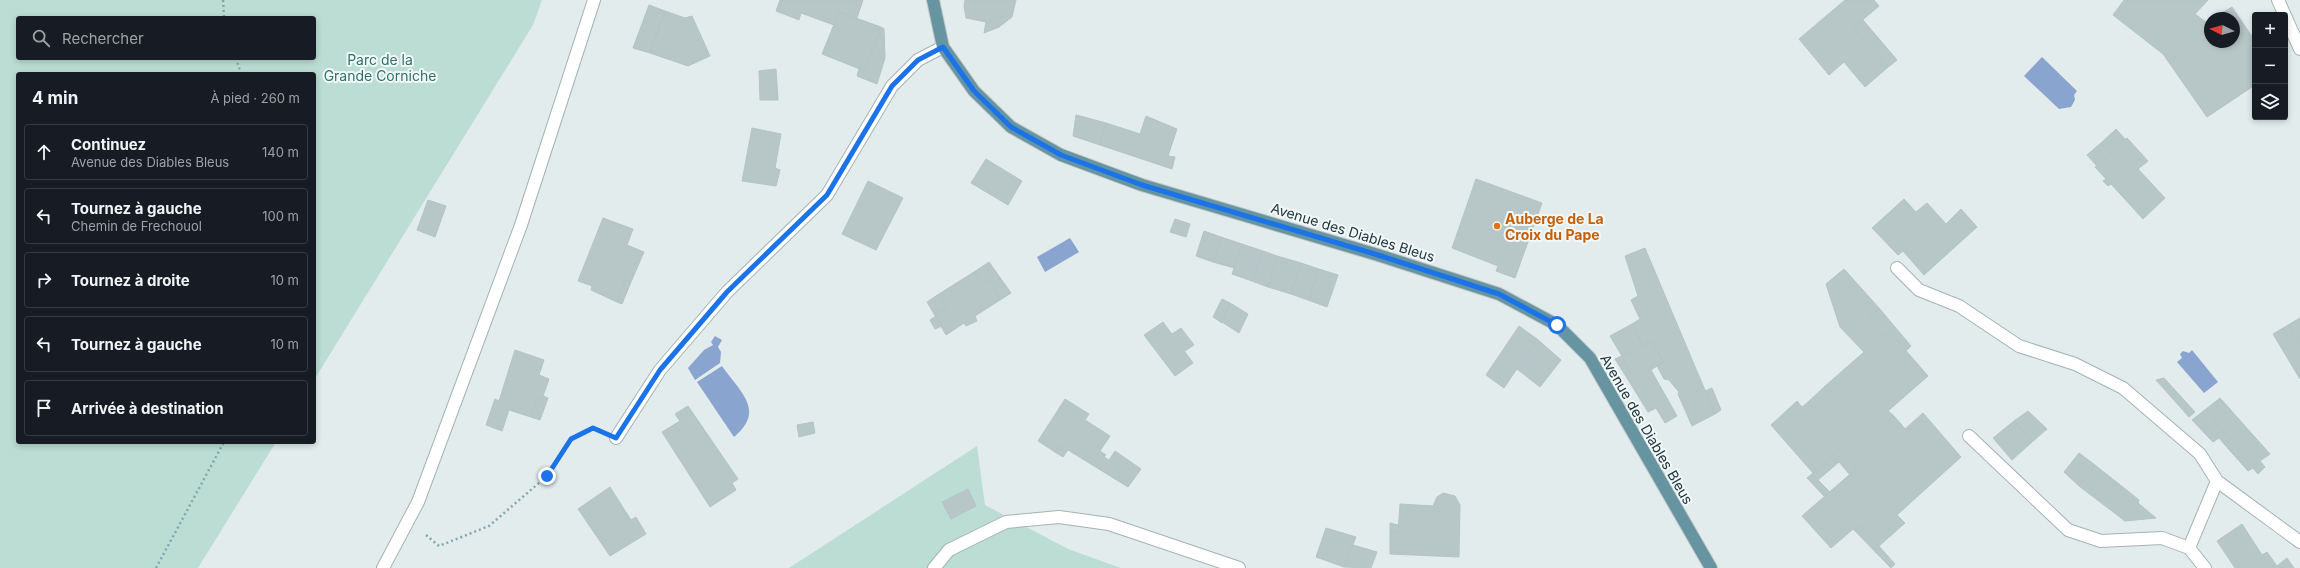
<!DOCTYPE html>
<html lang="fr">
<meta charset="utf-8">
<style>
body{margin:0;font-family:Inter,sans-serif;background:#242831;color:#f1f3f6}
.controls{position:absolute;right:12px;top:12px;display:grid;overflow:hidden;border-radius:4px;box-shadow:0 2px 6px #0003}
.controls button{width:36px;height:36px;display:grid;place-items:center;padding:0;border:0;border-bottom:1px solid #363941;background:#171b24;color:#f1f3f6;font:20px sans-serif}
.compass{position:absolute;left:2204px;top:12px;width:36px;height:36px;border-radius:50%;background:#171b24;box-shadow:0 2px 6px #0003;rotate:276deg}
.stop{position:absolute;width:12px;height:12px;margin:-9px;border:3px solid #1a73e8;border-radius:50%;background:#fff}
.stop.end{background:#1a73e8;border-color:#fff;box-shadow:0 1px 4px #0008}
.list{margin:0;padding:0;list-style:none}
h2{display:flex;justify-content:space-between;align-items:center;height:52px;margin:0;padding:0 16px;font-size:17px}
h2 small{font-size:13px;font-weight:400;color:#9ea1a6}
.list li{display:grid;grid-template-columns:26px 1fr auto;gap:12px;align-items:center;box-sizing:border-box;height:56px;margin:0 8px 8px;padding:0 8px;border:1px solid #363941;border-radius:4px}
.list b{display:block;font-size:15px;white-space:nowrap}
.list p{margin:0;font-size:13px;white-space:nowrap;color:#9ea1a6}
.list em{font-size:13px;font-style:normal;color:#9ea1a6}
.icon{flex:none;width:22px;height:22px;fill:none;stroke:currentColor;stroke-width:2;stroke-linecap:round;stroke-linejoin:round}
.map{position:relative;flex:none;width:2300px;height:568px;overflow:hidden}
.search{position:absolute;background:#171b24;box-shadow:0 2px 6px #0003;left:16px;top:16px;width:300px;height:44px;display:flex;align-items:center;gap:10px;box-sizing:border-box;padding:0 14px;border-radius:4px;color:#9ea1a6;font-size:15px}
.panel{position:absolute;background:#171b24;box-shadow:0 2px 6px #0003;left:16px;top:72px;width:300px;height:372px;border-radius:4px}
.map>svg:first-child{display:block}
</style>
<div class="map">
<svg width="2300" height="568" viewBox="0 0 2300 568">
<rect width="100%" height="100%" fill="#e2ecec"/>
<g fill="#bbddd4" fill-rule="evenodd">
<path d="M0 0H542L533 25 314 380V74H18V442H276L198 568H0ZM18 18H314V58H18Z"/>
<path d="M977 446 985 505 1068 549 1121 568H789Z"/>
</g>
<g fill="#8aa4d0">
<path d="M2042 57 2077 91 2074 95 2075 100 2071 107 2059 109 2024 76Z"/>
<path d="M1070 238 1079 252 1045 272 1037 257Z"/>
<path d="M715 336 722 340 718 347 721 352 720 363 695 380 688 368 704 350 713 345 711 342Z"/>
<path d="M2192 350 2218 382 2204 393 2177 362 2182 358 2180 354 2183 351 2189 353Z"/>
<path d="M722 366C740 392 766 410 734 437L697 382Z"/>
</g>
<g fill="#b7c6c7" stroke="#b4c4c5">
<path d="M780 0H863L857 18 839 12 834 25 801 13 799 20 776 11Z"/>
<path d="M965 0H1016L1012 17 999 27 984 33 986 22 966 18 964 6Z"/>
<path d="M1845 0H1874L1879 6 1853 28 1887 68 1865 87 1844 62 1829 75 1799 39Z"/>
<path d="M2124 0H2208L2195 14 2206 22 2210 20V42H2234V18H2214L2232 7 2255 41V85L2207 117 2163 54 2113 15Z"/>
<path d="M649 5 665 11 650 53 633 48Z"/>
<path d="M665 11 685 18 692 16 710 56 688 66 650 53Z"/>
<path d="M839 12 881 27 865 71 822 54Z"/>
<path d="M1863 20 1897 60 1887 68 1853 28Z"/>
<path d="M881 27 884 29 885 58 877 84 857 76 859 69 865 71Z"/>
<path d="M776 69 778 100H760L759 71Z"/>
<path d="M1076 115 1106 123 1100 145 1073 136Z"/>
<path d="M1146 116 1177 129 1168 156 1175 157 1172 169 1100 145 1106 123 1140 134Z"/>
<path d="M752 128 781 134 775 168 780 170 776 186 742 181Z"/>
<path d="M2116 129 2125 139 2110 153 2101 143Z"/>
<path d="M2127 138 2148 161 2138 169 2165 198 2143 219 2111 184 2108 186 2103 181 2106 179 2095 167Z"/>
<path d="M2101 143 2110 153 2096 165 2087 155Z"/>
<path d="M986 159 1022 181 1008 205 971 183Z"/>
<path d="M1476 179 1542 203 1515 278 1496 271 1498 266 1452 248Z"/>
<path d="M868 181 903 198 876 250 842 234Z"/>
<path d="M1904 199 1916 212 1927 203 1946 224 1961 209 1977 227 1924 275 1903 251 1898 255 1872 228Z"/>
<path d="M428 200 446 206 435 237 417 230Z"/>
<path d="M603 218 633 229 627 245 644 252 631 282 626 280 617 302 591 290 592 286 578 281Z"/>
<path d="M1175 219 1190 224 1186 237 1170 232Z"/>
<path d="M1204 231 1221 237 1213 262 1196 256Z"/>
<path d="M1221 237 1242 244 1234 268 1213 262Z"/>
<path d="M1242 244 1263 251 1252 281 1232 274Z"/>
<path d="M1645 248 1715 414 1692 426 1678 394 1679 392 1669 380 1664 379 1657 366 1663 362 1652 341 1643 345 1632 324 1640 319 1631 300 1638 296 1625 256Z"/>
<path d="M1263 251 1277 256 1268 287 1252 281Z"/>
<path d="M1277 256 1301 263 1291 294 1268 287Z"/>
<path d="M989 262 1011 293 1000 300 988 280 982 284 974 272Z"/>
<path d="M1301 263 1319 269 1308 300 1291 294Z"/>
<path d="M1319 269 1338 275 1327 307 1308 300Z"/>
<path d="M1844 269 1879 308 1869 319 1883 336 1889 331 1928 376 1888 411 1893 415 1888 421 1895 429 1901 424 1905 429 1923 413 1961 457 1897 515 1905 523 1879 546 1859 524 1831 548 1802 516 1857 468 1840 450 1813 473 1771 425 1797 401 1802 407 1808 402 1813 408 1829 393 1824 387 1864 352 1840 327 1826 284Z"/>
<path d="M974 272 982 284 988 280 1000 300 975 316 977 321 966 326 964 323 946 335 934 314 947 306 939 294Z"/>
<path d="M626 280 631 282 622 304 617 302Z"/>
<path d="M939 294 947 306 934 314 927 302Z"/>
<path d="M1222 299 1230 303 1222 323 1213 317Z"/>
<path d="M1230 303 1248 314 1239 333 1222 322Z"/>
<path d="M1879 308 1911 346 1906 351 1889 331 1883 336 1869 319Z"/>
<path d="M936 316 942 326 935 329 930 320Z"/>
<path d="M2300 318V345L2288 325Z"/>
<path d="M1163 322 1193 363 1175 376 1144 335Z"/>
<path d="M1632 324 1643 345 1622 356 1610 336Z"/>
<path d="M2288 325 2300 345V379L2273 334Z"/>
<path d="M1519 326 1537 339 1504 388 1486 375Z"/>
<path d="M1181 328 1194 345 1185 351 1172 334Z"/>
<path d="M1537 339 1561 360 1540 387 1517 369Z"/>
<path d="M1652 341 1663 362 1651 370 1677 416 1665 423 1656 408 1648 412 1627 378 1631 375 1622 356Z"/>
<path d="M515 350 544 360 539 375 549 379 542 399 538 397 531 417 509 410 502 431 486 425 495 399 499 401Z"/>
<path d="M1622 356 1631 375 1627 378 1615 359Z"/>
<path d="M2164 378 2195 412 2189 417 2156 380Z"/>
<path d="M1824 387 1829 393 1813 408 1808 402Z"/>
<path d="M1712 388 1721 410 1715 414 1705 391Z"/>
<path d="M543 396 548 398 540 420 531 417 538 397 542 399Z"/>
<path d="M2220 398 2270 454 2260 461 2265 467 2258 474 2253 468 2248 471 2225 445 2230 440 2206 409Z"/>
<path d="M1065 399 1089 414 1085 420 1110 436 1100 451 1106 455 1104 457 1109 460 1115 451 1141 469 1128 487 1060 445 1055 452 1038 441Z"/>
<path d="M688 406 738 479 732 483 736 490 710 507 662 432 680 421 675 414Z"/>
<path d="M2206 409 2230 440 2225 445 2219 438 2213 442 2192 420Z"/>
<path d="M2028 411 2047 429 2032 442 2014 421Z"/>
<path d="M1893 415 1901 424 1895 429 1888 421Z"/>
<path d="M2014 421 2032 442 2012 460 1993 438Z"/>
<path d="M813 422 815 433 799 437 797 425Z"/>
<path d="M1060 445 1068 450 1063 457 1055 452Z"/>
<path d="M1840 450 1857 468 1850 475 1839 462 1818 480 1830 492 1824 496 1807 478Z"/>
<path d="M2079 453 2095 465 2079 486 2064 472Z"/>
<path d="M2095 465 2139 500 2138 503 2156 518 2125 521 2079 486Z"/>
<path d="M610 487 631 520 636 517 646 534 610 556 578 509Z"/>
<path d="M968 489 976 506 951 519 942 502Z"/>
<path d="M1443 493 1455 496 1460 505 1459 557 1390 554V532L1398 533 1400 504 1433 506 1437 497Z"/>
<path d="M1390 523 1398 525V533L1390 532Z"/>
<path d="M1859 524 1895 564 1891 568 1853 529Z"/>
<path d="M2242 524 2262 555 2267 552 2277 566 2287 558 2294 568H2235L2217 541Z"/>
<path d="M1326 528 1356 537 1344 567 1316 557Z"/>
<path d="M1353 545 1377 552 1371 568 1344 567Z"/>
</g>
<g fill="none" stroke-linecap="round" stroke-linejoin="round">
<defs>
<g id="minor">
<path d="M2278 0 2300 49"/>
<path d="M1897 268 1919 290 1959 306 2019 346 2075 364 2123 388 2200 454 2217 481 2300 542"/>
<path d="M1969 436 2068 530 2101 541 2162 538 2189 548 2205 568"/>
<path d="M616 438 660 370 727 292 827 195 892 86 918 60 943 47"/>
<path d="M2189 548 2217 481"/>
<path d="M383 568 418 502 521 225 594 0"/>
<path d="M934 568 949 550 1006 522 1059 517 1109 524 1239 568"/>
</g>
<path id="major" d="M933 0 943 47 974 91 1011 127 1061 155 1142 185 1378 255 1499 294 1557 325 1590 358 1711 568"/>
</defs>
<use href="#minor" stroke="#a5b2b4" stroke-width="14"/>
<use href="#major" stroke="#c1c7c9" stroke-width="14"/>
<g stroke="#82a8af" stroke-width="2.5" stroke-dasharray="2 3" stroke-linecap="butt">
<path d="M223 0 224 18"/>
<path d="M236 58 241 74"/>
<path d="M426 535 439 546 489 526 547 476 571 439 594 429"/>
<path d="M156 568 224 442"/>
</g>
<use href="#minor" stroke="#fff" stroke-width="12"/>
<use href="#major" stroke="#6794a1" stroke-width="12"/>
</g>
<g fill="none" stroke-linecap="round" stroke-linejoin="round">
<path stroke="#1a73e8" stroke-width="5" d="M547 476 571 439 593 428 616 438 660 370 727 292 827 195 892 86 918 60 943 47 974 91 1011 127 1061 155 1142 185 1378 255 1499 294 1557 325"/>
</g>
<circle fill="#e8710a" stroke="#f2f8f8" stroke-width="1.5" cx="1497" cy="226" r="4"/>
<g text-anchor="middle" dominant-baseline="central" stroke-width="4" stroke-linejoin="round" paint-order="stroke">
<g font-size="14" fill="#2d7369" stroke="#f2f8f8">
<text x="380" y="59">Parc de la<tspan x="380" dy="16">Grande Corniche</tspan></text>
</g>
<g font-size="14" font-weight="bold" fill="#c56008" stroke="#f2f8f8" text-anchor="start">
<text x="1505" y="218">Auberge de La<tspan x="1505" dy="16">Croix du Pape</tspan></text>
</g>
<g font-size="14" fill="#22373d" stroke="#f2f8f8">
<text transform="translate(1353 232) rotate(17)">Avenue des Diables Bleus</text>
<text transform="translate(1647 429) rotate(60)">Avenue des Diables Bleus</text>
</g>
</g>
</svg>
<div class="controls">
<button>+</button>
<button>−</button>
<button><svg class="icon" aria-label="layers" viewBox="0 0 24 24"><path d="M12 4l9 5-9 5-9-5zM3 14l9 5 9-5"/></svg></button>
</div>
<svg class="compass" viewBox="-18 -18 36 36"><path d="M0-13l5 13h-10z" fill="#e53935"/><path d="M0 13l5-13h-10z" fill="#9ea1a6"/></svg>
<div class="stop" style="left:1557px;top:325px"></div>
<div class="stop end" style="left:547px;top:476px"></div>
<div class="search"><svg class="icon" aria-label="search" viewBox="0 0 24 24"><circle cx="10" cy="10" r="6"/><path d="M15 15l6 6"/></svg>Rechercher</div>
<section class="panel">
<h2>4 min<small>À pied · 260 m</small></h2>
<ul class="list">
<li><svg class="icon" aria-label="ahead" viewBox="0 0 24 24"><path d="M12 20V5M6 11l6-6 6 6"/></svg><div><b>Continuez</b><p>Avenue des Diables Bleus</p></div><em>140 m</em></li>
<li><svg class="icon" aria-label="left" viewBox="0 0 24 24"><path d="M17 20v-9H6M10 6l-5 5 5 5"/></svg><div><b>Tournez à gauche</b><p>Chemin de Frechouol</p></div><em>100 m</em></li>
<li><svg class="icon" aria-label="right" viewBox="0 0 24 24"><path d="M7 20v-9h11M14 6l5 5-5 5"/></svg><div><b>Tournez à droite</b></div><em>10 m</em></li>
<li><svg class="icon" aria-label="left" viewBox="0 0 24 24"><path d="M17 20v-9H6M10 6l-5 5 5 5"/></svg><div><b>Tournez à gauche</b></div><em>10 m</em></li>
<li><svg class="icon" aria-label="arrive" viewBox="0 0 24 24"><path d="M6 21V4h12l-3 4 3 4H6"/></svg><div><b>Arrivée à destination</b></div></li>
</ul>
</section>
</div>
